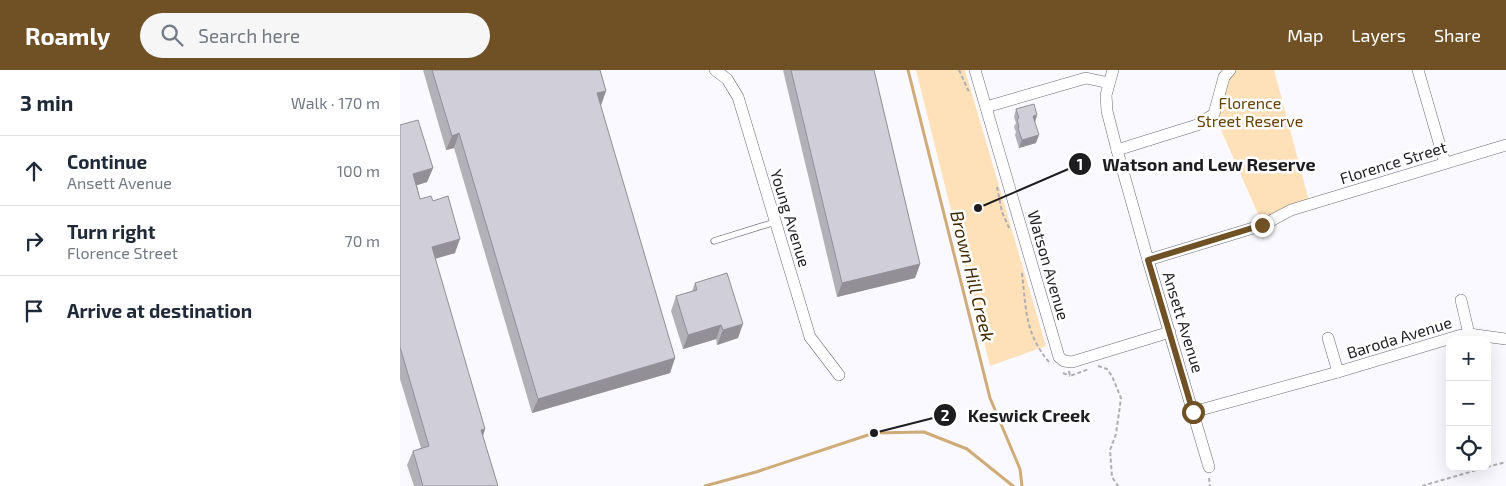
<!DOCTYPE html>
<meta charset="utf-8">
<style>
body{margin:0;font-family:"Exo 2",sans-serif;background:#f6f6f7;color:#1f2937}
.controls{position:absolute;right:15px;bottom:15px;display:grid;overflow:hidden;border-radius:10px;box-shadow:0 5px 20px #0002}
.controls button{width:45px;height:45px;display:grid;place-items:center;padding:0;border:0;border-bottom:1px solid #e0e1e3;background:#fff;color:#1f2937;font:25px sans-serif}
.stop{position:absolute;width:15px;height:15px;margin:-11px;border:4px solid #6f5125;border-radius:50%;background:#fff}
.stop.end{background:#6f5125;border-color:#fff;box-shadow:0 1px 5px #0008}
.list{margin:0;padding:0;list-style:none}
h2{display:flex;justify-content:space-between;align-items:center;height:65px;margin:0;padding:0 20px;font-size:21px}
h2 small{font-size:16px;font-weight:400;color:#747a83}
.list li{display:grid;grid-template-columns:32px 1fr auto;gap:15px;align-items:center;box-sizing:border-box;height:70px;padding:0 20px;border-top:1px solid #e0e1e3}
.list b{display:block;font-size:19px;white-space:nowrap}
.list p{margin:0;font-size:16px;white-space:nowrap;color:#747a83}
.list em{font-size:16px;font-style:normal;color:#747a83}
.icon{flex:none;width:28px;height:28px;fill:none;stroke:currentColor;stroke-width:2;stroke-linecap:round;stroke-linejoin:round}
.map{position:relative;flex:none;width:1106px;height:416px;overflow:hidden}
header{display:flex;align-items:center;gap:30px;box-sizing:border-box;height:70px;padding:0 25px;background:#6f5125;color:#fff}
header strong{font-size:24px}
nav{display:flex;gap:28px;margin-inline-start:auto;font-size:18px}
.search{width:350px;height:45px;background:#f6f6f7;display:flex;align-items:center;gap:12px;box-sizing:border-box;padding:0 18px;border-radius:28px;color:#747a83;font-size:19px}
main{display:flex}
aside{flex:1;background:#fff}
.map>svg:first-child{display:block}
</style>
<header>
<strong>Roamly</strong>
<div class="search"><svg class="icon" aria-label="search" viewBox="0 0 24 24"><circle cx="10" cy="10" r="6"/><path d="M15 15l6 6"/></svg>Search here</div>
<nav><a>Map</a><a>Layers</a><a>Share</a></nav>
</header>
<main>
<aside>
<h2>3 min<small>Walk · 170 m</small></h2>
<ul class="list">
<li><svg class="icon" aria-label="ahead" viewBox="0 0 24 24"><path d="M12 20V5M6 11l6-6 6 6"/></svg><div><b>Continue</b><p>Ansett Avenue</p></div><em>100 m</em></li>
<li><svg class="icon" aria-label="right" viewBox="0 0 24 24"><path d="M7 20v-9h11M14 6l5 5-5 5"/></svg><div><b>Turn right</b><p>Florence Street</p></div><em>70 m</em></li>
<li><svg class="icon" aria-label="arrive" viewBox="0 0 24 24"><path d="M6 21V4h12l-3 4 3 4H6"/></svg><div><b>Arrive at destination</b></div></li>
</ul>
</aside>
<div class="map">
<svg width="1106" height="416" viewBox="0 0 1106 416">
<rect width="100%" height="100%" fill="#faf9ff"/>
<g fill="#fee1b9">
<path d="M516 0H565L646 276 590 296Z"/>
<path d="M830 0H874L910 134 863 155 814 44Z"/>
</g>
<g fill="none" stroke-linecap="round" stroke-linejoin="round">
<g stroke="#cfab78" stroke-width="3">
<path d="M508 0 590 328 620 399 622 416"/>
<path d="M305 416 356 402 474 363 524 362 567 379 613 416"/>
</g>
<defs>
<path id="lane" d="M314 171 375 152"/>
<g id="street">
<path d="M315 0 327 9 338 27 410 267 439 305"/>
<path d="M575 0 659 287 664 291 672 292 770 262"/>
<path d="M713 0 706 25 707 41 717 80 748 190 809 397"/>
<path d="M1018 0 1045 93"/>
<path d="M586 37 686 8 709 13"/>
<path d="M717 80 797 55 814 44 824 7 830 0"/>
<path d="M748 190 863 155 891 140 1106 75"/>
<path d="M1061 230 1069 264"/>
<path d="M928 268 938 302"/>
<path d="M793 342 938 302 1058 266 1069 264 1106 269"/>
</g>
</defs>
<use href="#lane" stroke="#6d6c73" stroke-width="7"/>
<use href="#street" stroke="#6d6c73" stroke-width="12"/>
<g stroke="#aeaeb3" stroke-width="2" stroke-dasharray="4 2.5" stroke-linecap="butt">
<path d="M559 0 569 22"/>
<path d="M597 117 602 142 610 160"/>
<path d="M622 203C626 238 625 264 649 292"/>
<path d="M698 296 707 299 712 306 721 328 716 364 710 380 712 407 718 416"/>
<path d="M669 301 670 306 689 299"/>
<path d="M663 303 670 306"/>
<path d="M1087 397 1106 392"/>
<path d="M809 408 810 416"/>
<path d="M1022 416 1087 397"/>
</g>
<use href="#lane" stroke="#fff" stroke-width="5.5"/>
<use href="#street" stroke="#fff" stroke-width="11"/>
</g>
<g fill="#b3b1b8">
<path d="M23 0H200L206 21 201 35H200L275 288 270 303 132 343 54 78 46 80Z"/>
<path d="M383 0H474L520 194 515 208 437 227Z"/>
<path d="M616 39 637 45 635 52 636 73 619 78 615 65 616 62 614 57 616 53 614 47Z"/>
<path d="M0 55 33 98 27 112 17 115 20 129 55 183 35 189 85 359 83 367 98 416H14L7 395 13 381 21 378 0 309Z"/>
<path d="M295 213 338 268 317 275 316 269 283 279 271 241 276 226 292 221Z"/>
</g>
<g fill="#929096">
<path d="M206 21 201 35 191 38 197 23Z"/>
<path d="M637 45 635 52 633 46Z"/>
<path d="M59 63 54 78 46 80 52 66Z"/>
<path d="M639 65 636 73 619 78 622 70Z"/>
<path d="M33 98 27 112 8 118 13 104Z"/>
<path d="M60 169 55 183 26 191 32 177Z"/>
<path d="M520 194 515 208 437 227 442 213Z"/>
<path d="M343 254 338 268 317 275 323 260Z"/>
<path d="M321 255 316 269 283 279 288 265Z"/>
<path d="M275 288 270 303 132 343 138 329Z"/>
<path d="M85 359 80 374 81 360Z"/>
</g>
<g fill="#d0ced6" stroke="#929096">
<path d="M32 0H200L206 21 197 23 275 288 138 329 59 63 52 66Z"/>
<path d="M391 0H474L520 194 442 213Z"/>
<path d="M634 34 637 45 633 46 639 65 622 70 618 58 619 57 617 49 619 48 616 39Z"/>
<path d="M18 50 33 98 13 104 20 129 31 126 33 131 48 126 60 169 32 177 85 359 81 360 98 416H23L13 381 29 376 0 277V55Z"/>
<path d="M327 203 343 254 323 260 321 255 288 265 276 226 297 220 295 213Z"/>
</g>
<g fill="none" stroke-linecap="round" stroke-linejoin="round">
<path stroke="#6f5125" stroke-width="6" d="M793 342 748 190 862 155"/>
</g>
<g text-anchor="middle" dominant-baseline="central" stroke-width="5" stroke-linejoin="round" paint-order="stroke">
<g font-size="16" fill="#654200" stroke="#fff">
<text x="850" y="32">Florence<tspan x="850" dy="18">Street Reserve</tspan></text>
</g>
<g font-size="16" fill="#1d1d20" stroke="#fff">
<text transform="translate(993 92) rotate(-17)">Florence Street</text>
<text transform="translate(391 148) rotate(73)">Young Avenue</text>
<text transform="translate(649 195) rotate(74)">Watson Avenue</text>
<text transform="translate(784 252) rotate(73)">Ansett Avenue</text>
<text transform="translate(999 267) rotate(-17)">Baroda Avenue</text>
</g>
<g font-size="18" font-style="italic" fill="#412900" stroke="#fff">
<text transform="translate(573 206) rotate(76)">Brown Hill Creek</text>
</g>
</g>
<path fill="none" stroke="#1d1d20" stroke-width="2" d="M578 138L680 94M474 363L545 345"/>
<g fill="#1d1d20" stroke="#fff" stroke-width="2">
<circle cx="578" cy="138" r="5"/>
<circle cx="474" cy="363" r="5"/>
<circle cx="680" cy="94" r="12"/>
<circle cx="545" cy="345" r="12"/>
</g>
<g font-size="15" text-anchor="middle" font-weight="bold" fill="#fff">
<text x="680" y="100">1</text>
<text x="545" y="351">2</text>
</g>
<g font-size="18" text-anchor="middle" font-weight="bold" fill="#1d1d20" stroke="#fff" stroke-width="5" stroke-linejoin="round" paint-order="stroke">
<text x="809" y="101">Watson and Lew Reserve</text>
<text x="629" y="352">Keswick Creek</text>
</g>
</svg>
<div class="controls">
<button>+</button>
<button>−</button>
<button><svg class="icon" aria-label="locate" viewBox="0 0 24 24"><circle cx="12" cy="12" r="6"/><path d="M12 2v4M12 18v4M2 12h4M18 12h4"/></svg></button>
</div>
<div class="stop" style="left:793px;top:342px"></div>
<div class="stop end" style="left:862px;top:155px"></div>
</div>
</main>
